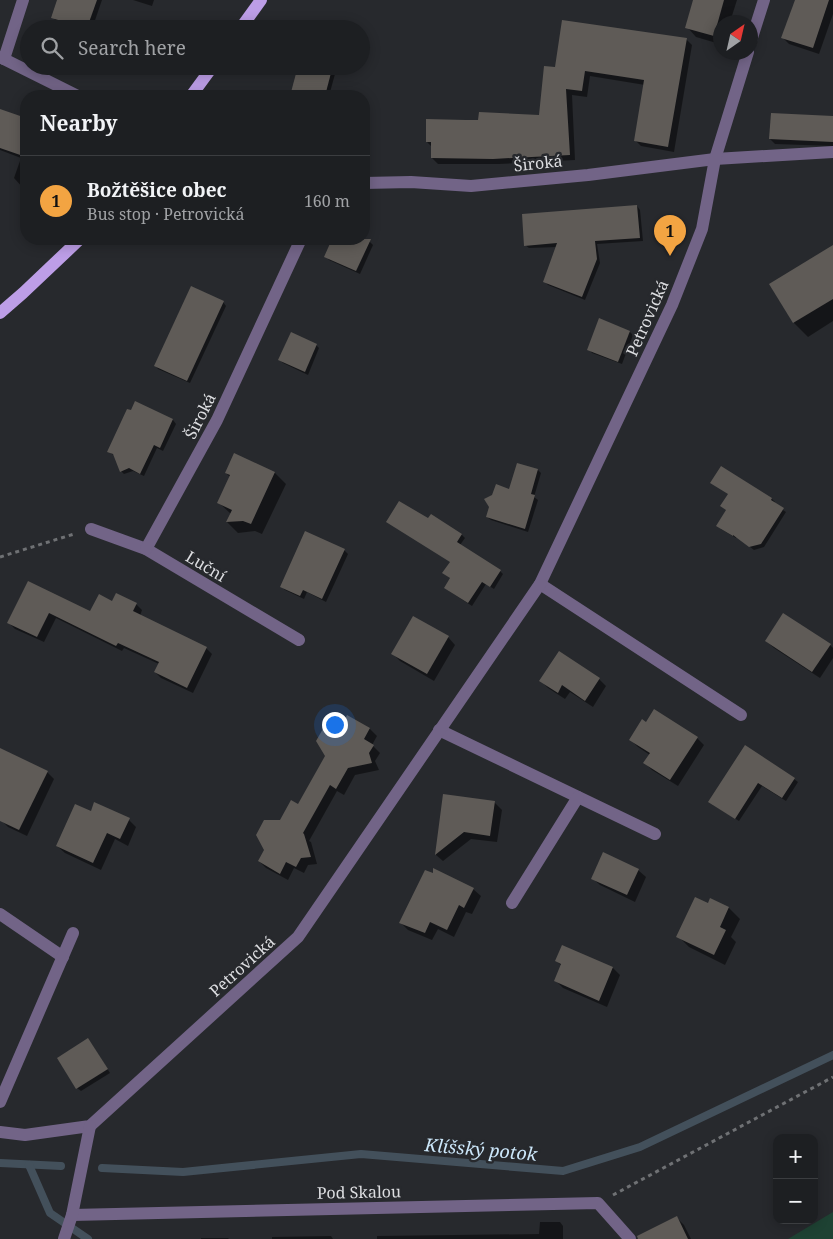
<!DOCTYPE html>
<meta charset="utf-8">
<style>
body{margin:0;font-family:"Noto Serif",serif;background:#25272a;color:#f1f3f6}
.controls{position:absolute;right:15px;bottom:15px;display:grid;overflow:hidden;border-radius:10px;box-shadow:0 2px 12px #0003}
.controls button{width:45px;height:45px;display:grid;place-items:center;padding:0;border:0;border-bottom:1px solid #3b3d40;background:#1d1f22;color:#f1f3f6;font:25px sans-serif}
.compass{position:absolute;left:713px;top:15px;width:45px;height:45px;border-radius:50%;background:#1d1f22;box-shadow:0 2px 12px #0003;rotate:34deg}
.you{position:absolute;left:334px;top:724px;width:18px;height:18px;margin:-12px;border:4px solid #fff;border-radius:50%;background:#1a73e8;box-shadow:0 0 0 8px #1a73e833}
.badge{display:grid;place-items:center;width:32px;height:32px;border-radius:50%;background:#f3a442;color:#111;font-size:16px;font-weight:700}
.pin{position:absolute;translate:-50% -41px;filter:drop-shadow(0 1px 2px #0008)}
.pin::after{content:'';position:absolute;top:26px;width:18px;height:15px;background:inherit;clip-path:polygon(0 0,100% 0,50% 100%)}
.list{margin:0;padding:0;list-style:none}
h2{display:flex;justify-content:space-between;align-items:center;height:65px;margin:0;padding:0 20px;font-size:21px}
h2 small{font-size:16px;font-weight:400;color:#a0a2a5}
.list li{display:grid;grid-template-columns:32px 1fr auto;gap:15px;align-items:center;box-sizing:border-box;height:90px;padding:0 20px;border-top:1px solid #3b3d40}
.list b{display:block;font-size:19px;white-space:nowrap}
.list p{margin:0;font-size:16px;white-space:nowrap;color:#a0a2a5}
.list em{font-size:16px;font-style:normal;color:#a0a2a5}
.icon{flex:none;width:28px;height:28px;fill:none;stroke:currentColor;stroke-width:2;stroke-linecap:round;stroke-linejoin:round}
.map{position:relative;flex:none;width:833px;height:1239px;overflow:hidden}
.search{position:absolute;background:#1d1f22;box-shadow:0 2px 12px #0003;left:20px;top:20px;width:350px;height:55px;display:flex;align-items:center;gap:12px;box-sizing:border-box;padding:0 18px;border-radius:28px;color:#a0a2a5;font-size:19px}
.panel{position:absolute;background:#1d1f22;box-shadow:0 2px 12px #0003;left:20px;top:90px;width:350px;height:155px;border-radius:20px}
.map>svg:first-child{display:block}
</style>
<div class="map">
<svg width="833" height="1239" viewBox="0 0 833 1239">
<rect width="100%" height="100%" fill="#27292d"/>
<path fill="#1e4233" d="M833 1212V1239H788Z"/>
<g fill="#0007">
<path d="M59 0H102L92 29H83L56 21 53 17Z"/>
<path d="M133 0H154L152 6Z"/>
<path d="M695 0H737L730 22H720V44L696 37 687 27Z"/>
<path d="M796 0H833V14L819 54 789 44 783 38Z"/>
<path d="M686 39 692 45 674 152 641 146 635 140 645 85 590 76 587 97 572 95 575 160 499 164H438L432 158V147L427 142 466 122 540 117 556 68Z"/>
<path d="M299 66 331 70 335 74 329 96H291Z"/>
<path d="M0 110 26 120V190L24 189 14 178 21 158 0 150Z"/>
<path d="M833 118V146L775 144 770 139Z"/>
<path d="M637 206 640 210 643 241 597 244 600 263 585 300 548 285 544 281 558 247 529 248 525 245Z"/>
<path d="M334 239H363L370 242 373 245 360 274 329 260 326 256Z"/>
<path d="M833 247V321L808 337 794 323 771 284Z"/>
<path d="M223 302 226 306 190 383 158 369 155 365Z"/>
<path d="M600 320 630 332 633 335 622 364 592 353 589 349Z"/>
<path d="M316 345 319 348 308 375 283 363 280 360Z"/>
<path d="M136 403 173 420 176 424 163 451 157 448 144 476 133 471 124 474 121 471 115 456 108 451Z"/>
<path d="M235 455 275 473 286 484 262 534 255 531 238 533 227 522 231 514 218 502 230 477 226 473Z"/>
<path d="M721 467 772 499 775 502 774 504 786 512 764 547 754 550 737 537 736 538 721 529 727 510 729 495Z"/>
<path d="M538 470 541 473 534 497 538 500 528 532 491 520 487 517 510 490Z"/>
<path d="M432 516 462 535 465 538 460 545 500 571 503 574 494 589 486 584 472 606 449 591 451 579 444 573 451 562 429 520Z"/>
<path d="M344 550 348 554 326 602 307 592 304 599 285 590 282 587Z"/>
<path d="M28 583 91 613 112 603 136 604 142 610 140 616 206 648 212 654 193 693 161 678 155 672 159 664 124 648 122 651 56 618 44 642 15 629 9 623Z"/>
<path d="M448 637 455 645 434 681 400 661 392 653Z"/>
<path d="M766 641 830 645 833 648V658L820 678 774 648Z"/>
<path d="M599 679 606 686 593 707 570 692 565 699 548 688 541 681Z"/>
<path d="M348 717 370 729 377 736 372 745 380 753 375 761 379 770 355 775 344 795 337 791 309 841 311 842 317 864 308 865 304 873 294 868 288 880 266 868 259 861 281 821 299 806Z"/>
<path d="M646 723 697 738 704 745 678 786 652 770 645 763 650 755 638 747 631 740Z"/>
<path d="M745 746 794 779 798 782 786 801 762 786 739 821 713 805Z"/>
<path d="M0 750 47 772 54 779 27 836 8 827 1 820 0 818Z"/>
<path d="M444 795 494 802 502 810 497 842 471 839 443 861 436 855Z"/>
<path d="M91 812 129 820 136 827 128 846 115 839 101 870 65 853 57 846Z"/>
<path d="M638 870 646 877 635 902 600 885 592 878Z"/>
<path d="M473 889 481 896 472 914 466 912 454 937 438 929 432 940 408 930 401 923Z"/>
<path d="M711 900 729 908 740 919 731 937 736 942 725 965 689 947 678 936 708 905Z"/>
<path d="M563 946 613 968 620 975 607 1007 563 988 555 980 562 966 556 961Z"/>
<path d="M91 1043 110 1073 81 1091 77 1088Z"/>
<path d="M677 1218 684 1225 691 1239H661Z"/>
<path d="M540 1222H560L563 1226V1239H377V1236L539 1234Z"/>
<path d="M331 1236 333 1239H272V1237Z"/>
<path d="M201 1238H228L229 1239H201Z"/>
</g>
<g fill="none" stroke-linecap="round" stroke-linejoin="round">
<g stroke="#43505b" stroke-width="8">
<path d="M0 1163 61 1166"/>
<path d="M29 1165 50 1213 88 1239"/>
<path d="M102 1168 183 1172 361 1154 563 1171 640 1147 833 1055"/>
</g>
</g>
<g fill="#5f5b57">
<path d="M57 0H97L87 28 51 18Z"/>
<path d="M693 0H724L714 36 685 28Z"/>
<path d="M795 0H829L813 48 781 38Z"/>
<path d="M562 20 687 38 668 147 634 141 644 80 585 71 582 91 566 89 570 155 493 159 431 158V142H426V119L466 120H478L479 112 539 115 544 66 555 67Z"/>
<path d="M298 66H321L332 69 325 96H290Z"/>
<path d="M0 109 26 118V157L0 148Z"/>
<path d="M771 113 833 116V142L769 139Z"/>
<path d="M637 205 640 238 595 241 597 259 582 297 543 282 557 243 524 246 522 214Z"/>
<path d="M332 239H371L356 271 324 257Z"/>
<path d="M833 245V299L793 323 769 284Z"/>
<path d="M191 286 224 301 187 381 154 366Z"/>
<path d="M599 318 630 331 618 362 587 350Z"/>
<path d="M291 332 317 344 305 372 278 360Z"/>
<path d="M135 401 173 419 160 448 154 445 140 474 129 468 120 472 113 454 107 452 127 409 131 410Z"/>
<path d="M234 453 275 472 251 524 243 521 226 522 232 510 217 503 230 475 225 473Z"/>
<path d="M517 463 538 469 531 494 535 495 525 529 486 517 489 507 484 499 492 495 496 484 509 489Z"/>
<path d="M721 466 772 498 771 500 784 508 761 544 749 547 733 535V536L716 526 726 510 720 506 728 494 710 483Z"/>
<path d="M399 501 428 518 431 514 462 534 457 542 501 570 490 587 482 582 468 603 444 588 450 578 442 573 450 562 386 522Z"/>
<path d="M305 531 345 549 322 599 303 590 300 596 280 587Z"/>
<path d="M28 581 90 611 99 594 112 601 116 593 137 603 133 611 207 647 187 688 154 672 159 662 118 643 116 646 49 613 37 637 7 623Z"/>
<path d="M783 613 831 644 812 672 765 641Z"/>
<path d="M413 616 449 636 427 674 391 654Z"/>
<path d="M559 651 600 678 585 701 562 685 558 693 539 681Z"/>
<path d="M654 709 698 737 670 780 643 763 650 753 629 740 642 719 646 722Z"/>
<path d="M347 715 370 728 364 739 374 745 369 753 372 763 348 768 336 789 330 785 303 833 304 834 311 857 301 858 296 867 286 862 280 874 258 861 264 850 256 835 264 820H280L291 800 298 804 325 756 316 741 324 727H341Z"/>
<path d="M745 745 795 778 782 798 758 783 735 819 708 802Z"/>
<path d="M0 748 48 771 19 830 0 821Z"/>
<path d="M443 794 495 801 490 836 464 832 435 855Z"/>
<path d="M94 802 130 818 120 839 107 833 93 863 56 846 75 804 91 811Z"/>
<path d="M603 852 639 869 627 895 591 879Z"/>
<path d="M433 868 474 888 464 908 459 905 447 930 430 922 425 933 399 923 425 870 433 873Z"/>
<path d="M695 897 708 903 710 898 729 907 720 927 726 930 714 955 676 937Z"/>
<path d="M562 945 613 967 599 1001 554 981 561 964 555 961Z"/>
<path d="M88 1038 108 1069 76 1089 57 1058Z"/>
<path d="M677 1216 688 1239H638L637 1236Z"/>
</g>
<g fill="none" stroke-linecap="round" stroke-linejoin="round">
<g stroke="#6f7174" stroke-width="3" stroke-dasharray="4 4" stroke-linecap="butt">
<path d="M0 557 74 534"/>
<path d="M613 1195 833 1077"/>
</g>
<g stroke="#726487" stroke-width="12">
<path d="M750 44 764 0"/>
<path d="M0 57 78 96"/>
<path d="M4 59 23 0"/>
<path d="M364 183 411 182 471 186 588 175 715 159 833 152"/>
<path d="M91 529 146 549 299 640"/>
<path d="M146 549 217 420 301 239"/>
<path d="M540 584 741 715"/>
<path d="M439 730 655 834"/>
<path d="M512 903 578 797"/>
<path d="M0 914 63 957"/>
<path d="M0 1102 73 933"/>
<path d="M0 1132 25 1135 90 1126 298 937 540 584 672 305 702 229 715 159 748 52"/>
<path d="M72 1215 598 1203 630 1239"/>
<path d="M64 1239 72 1215 90 1126"/>
</g>
<g stroke="#bd9ee7" stroke-width="12">
<path d="M240 29 261 0"/>
<path d="M191 96 213 66"/>
<path d="M0 313 23 293 80 239"/>
</g>
</g>
<g text-anchor="middle" dominant-baseline="central" stroke-width="5" stroke-linejoin="round" paint-order="stroke">
<g font-size="16" fill="#dcdde0" stroke="#27292d">
<text transform="translate(538 163) rotate(-6)">Široká</text>
<text transform="translate(647 318) rotate(-66)">Petrovická</text>
<text transform="translate(200 416) rotate(-63)">Široká</text>
<text transform="translate(206 566) rotate(31)">Luční</text>
<text transform="translate(242 966) rotate(-42)">Petrovická</text>
<text transform="translate(359 1192) rotate(-1)">Pod Skalou</text>
</g>
<g font-size="18" font-style="italic" fill="#cce7fa" stroke="#27292d">
<text transform="translate(481 1149) rotate(5)">Klíšský potok</text>
</g>
</g>
</svg>
<div class="controls">
<button>+</button>
<button>−</button>
</div>
<svg class="compass" viewBox="-18 -18 36 36"><path d="M0-13l5 13h-10z" fill="#e53935"/><path d="M0 13l5-13h-10z" fill="#a0a2a5"/></svg>
<div class="you"></div>
<div class="pin badge" style="left:670px;top:256px">1</div>
<div class="search"><svg class="icon" aria-label="search" viewBox="0 0 24 24"><circle cx="10" cy="10" r="6"/><path d="M15 15l6 6"/></svg>Search here</div>
<section class="panel">
<h2>Nearby<small></small></h2>
<ul class="list">
<li><span class="badge">1</span><div><b>Božtěšice obec</b><p>Bus stop · Petrovická</p></div><em>160 m</em></li>
</ul>
</section>
</div>
